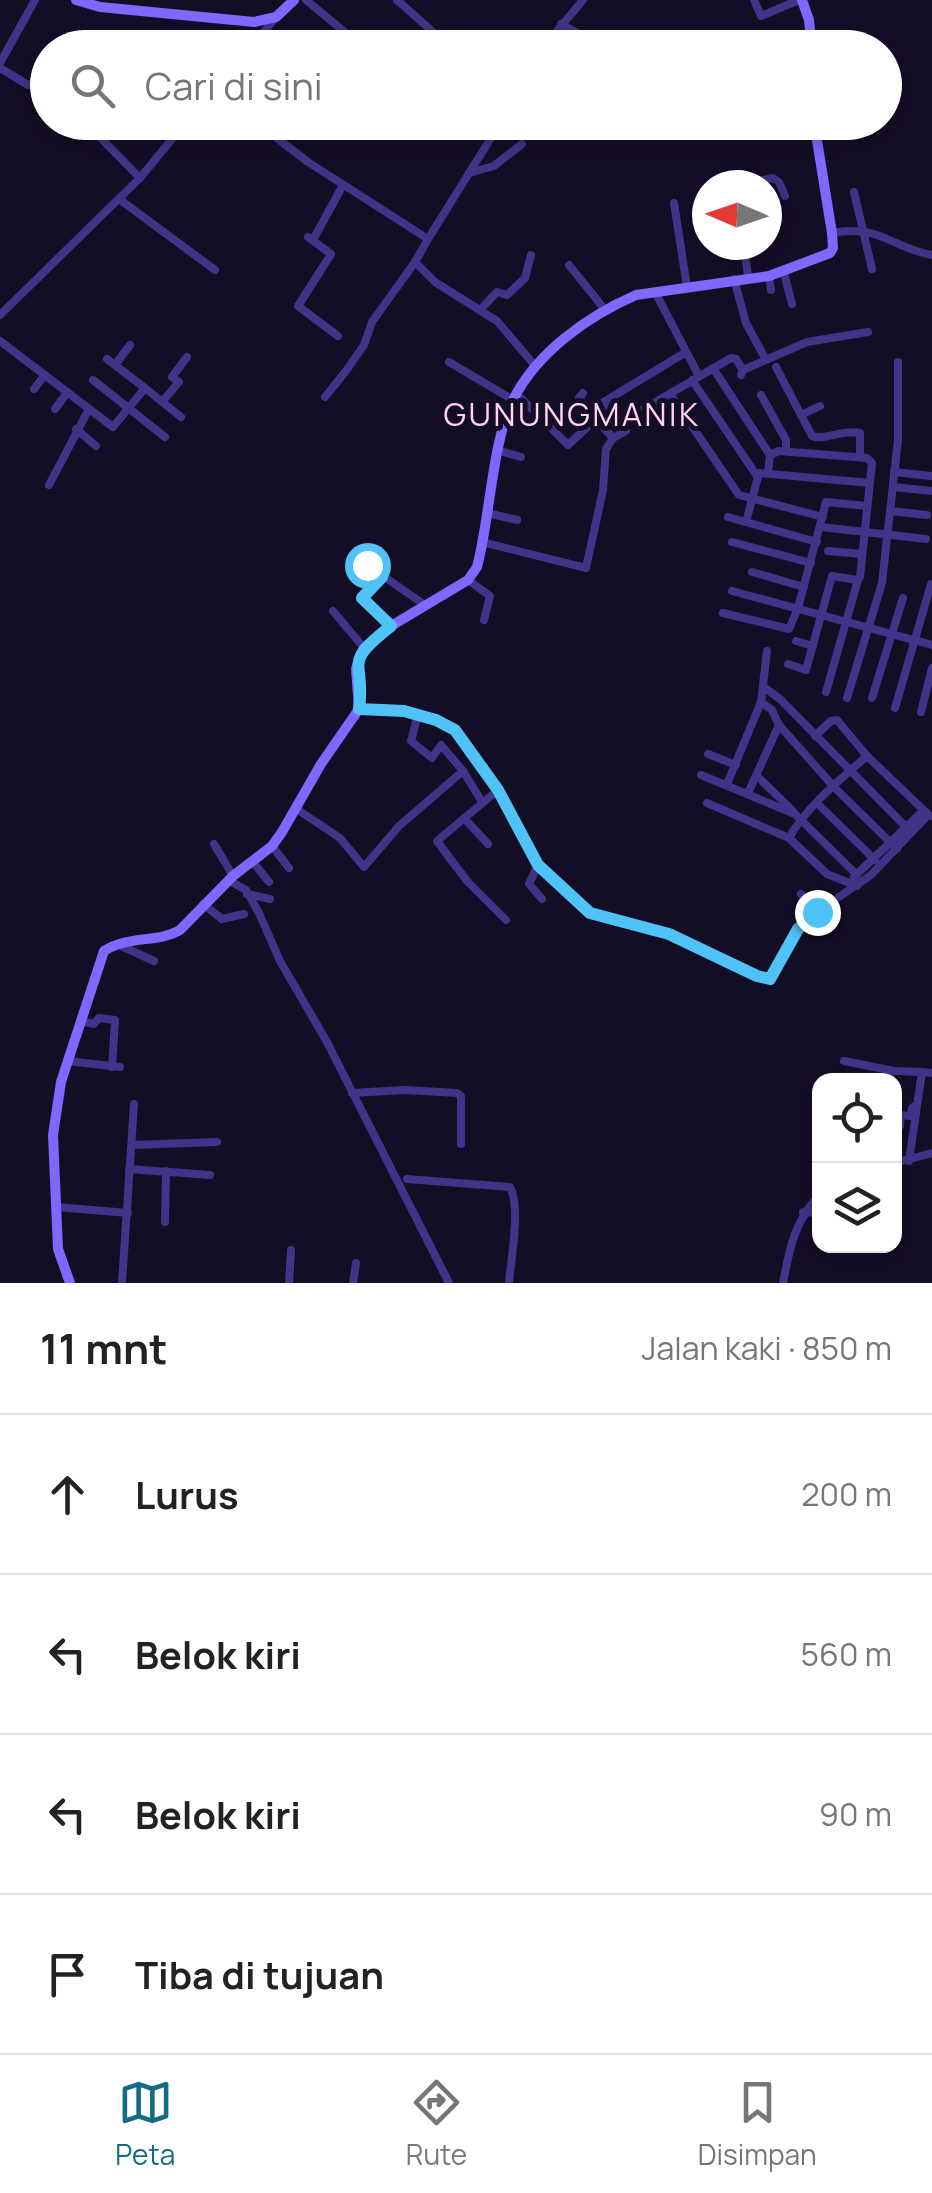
<!DOCTYPE html>
<html lang="id">
<meta charset="utf-8">
<style>
body{margin:0;font-family:Manrope,sans-serif;background:#f2f2f2;color:#222}
.controls{position:absolute;right:30px;bottom:30px;display:grid;overflow:hidden;border-radius:20px;box-shadow:0 5px 15px #0003}
.controls button{width:90px;height:90px;display:grid;place-items:center;padding:0;border:0;border-bottom:2px solid #e0e0e0;background:#fff;color:#222;font:50px sans-serif}
.compass{position:absolute;left:692px;top:170px;width:90px;height:90px;border-radius:50%;background:#fff;box-shadow:0 5px 15px #0003;rotate:272deg}
.stop{position:absolute;width:30px;height:30px;margin:-22px;border:8px solid #4fc3f7;border-radius:50%;background:#fff}
.stop.end{background:#4fc3f7;border-color:#fff;box-shadow:0 2px 10px #0008}
.list{margin:0;padding:0;list-style:none}
h2{display:flex;justify-content:space-between;align-items:center;height:130px;margin:0;padding:0 40px;font-size:42px}
h2 small{font-size:32px;font-weight:400;color:#767676}
.list li{display:grid;grid-template-columns:65px 1fr auto;gap:30px;align-items:center;box-sizing:border-box;height:160px;padding:0 40px;border-top:2px solid #e0e0e0}
.list b{display:block;font-size:38px;white-space:nowrap}
.list em{font-size:32px;font-style:normal;color:#767676}
.icon{flex:none;width:55px;height:55px;fill:none;stroke:currentColor;stroke-width:2;stroke-linecap:round;stroke-linejoin:round}
.map{position:relative;flex:none;width:932px;height:1283px;overflow:hidden}
.search{position:absolute;background:#fff;box-shadow:0 5px 15px #0003;left:30px;right:30px;top:30px;height:110px;display:flex;align-items:center;gap:25px;box-sizing:border-box;padding:0 35px;border-radius:55px;color:#767676;font-size:38px}
.sheet{height:770px;background:#fff}
nav{display:flex;justify-content:space-around;align-items:center;box-sizing:border-box;height:140px;border-top:2px solid #e0e0e0;background:#fff;font-size:28px;color:#767676}
nav a{display:grid;justify-items:center;gap:5px}
nav .on{color:#136b84}
.map>svg:first-child{display:block}
</style>
<div class="map">
<svg width="932" height="1283" viewBox="0 0 932 1283">
<rect width="100%" height="100%" fill="#140d26"/>
<g fill="none" stroke-linecap="round" stroke-linejoin="round">
<g stroke="#413488" stroke-width="8">
<path d="M306 0 364 48"/>
<path d="M397 0 451 48"/>
<path d="M754 0 761 16 799 0"/>
<path d="M561 24 605 48"/>
<path d="M251 48 276 17"/>
<path d="M543 48 583 0"/>
<path d="M0 63 35 0"/>
<path d="M0 68 28 85 38 81 48 88"/>
<path d="M85 122 140 178"/>
<path d="M256 122 308 162 428 239 415 262 435 282 497 321 536 367"/>
<path d="M469 173 494 166 522 144"/>
<path d="M726 177 728 185"/>
<path d="M741 185 773 178 779 182 785 196"/>
<path d="M854 192 872 269"/>
<path d="M119 199 215 270"/>
<path d="M674 203 687 287"/>
<path d="M832 233C880 224 892 248 932 255"/>
<path d="M308 237 331 254 298 306 338 336"/>
<path d="M428 239 501 122"/>
<path d="M313 240 343 185"/>
<path d="M744 245 748 277"/>
<path d="M569 265 606 311"/>
<path d="M784 273 792 304"/>
<path d="M769 276 771 290"/>
<path d="M734 279 746 323 765 358"/>
<path d="M655 292 699 376"/>
<path d="M480 310 497 292 507 295 525 278 531 255"/>
<path d="M0 315 140 178 186 122"/>
<path d="M0 341 113 427 145 388 107 359"/>
<path d="M449 362 513 400"/>
<path d="M115 365 130 345"/>
<path d="M776 367 812 436C825 441 842 429 860 433V457"/>
<path d="M713 368 770 455"/>
<path d="M743 370 807 342 868 332"/>
<path d="M93 380 165 437"/>
<path d="M692 380 757 476"/>
<path d="M145 388 181 417"/>
<path d="M34 389 45 375"/>
<path d="M517 394 568 445 596 419 579 398 583 393"/>
<path d="M670 394 739 495 823 517"/>
<path d="M761 395 786 440V451"/>
<path d="M325 397 346 371 364 345 372 322 415 262"/>
<path d="M162 402 179 382 172 377 187 357"/>
<path d="M604 402 617 421H623L731 358 736 359 743 370 741 375"/>
<path d="M594 408 686 352"/>
<path d="M55 409 67 393"/>
<path d="M801 415 820 406"/>
<path d="M596 419 613 438"/>
<path d="M76 429 96 446"/>
<path d="M500 451 521 457"/>
<path d="M894 472 932 476"/>
<path d="M768 473 770 455 779 451 867 458 872 463 860 577 858 580 832 576 806 670 788 664"/>
<path d="M49 485 89 409"/>
<path d="M893 487 932 491"/>
<path d="M890 511 927 515"/>
<path d="M487 513 517 520"/>
<path d="M728 517 817 542"/>
<path d="M746 522 759 473 870 483"/>
<path d="M821 527 926 539"/>
<path d="M482 542 586 568 603 490 606 449 613 438 626 431"/>
<path d="M732 542 811 563"/>
<path d="M378 551 367 565 425 605"/>
<path d="M828 551 862 554"/>
<path d="M752 572 804 587"/>
<path d="M382 577 361 597 391 626"/>
<path d="M468 580 490 596 484 620"/>
<path d="M732 591 932 645"/>
<path d="M333 611 364 648"/>
<path d="M723 613 789 629 798 608 826 502 867 506"/>
<path d="M796 641 813 646"/>
<path d="M764 687 781 700 907 828"/>
<path d="M826 692 858 580"/>
<path d="M847 698 882 583 898 440V362"/>
<path d="M872 698 903 598"/>
<path d="M761 702 772 710 779 725 834 787 897 849"/>
<path d="M895 708 931 584"/>
<path d="M359 709 404 711 436 720 455 730 498 790 538 865 590 913 669 934 757 976 770 979 797 929 817 912 871 875 928 815"/>
<path d="M921 712 932 668"/>
<path d="M418 714 411 741 432 758 441 745 463 771 482 802"/>
<path d="M815 736 831 721 837 720 867 756"/>
<path d="M708 754 736 765"/>
<path d="M701 775 795 814 857 875"/>
<path d="M757 776 793 811"/>
<path d="M727 784 761 702 767 651"/>
<path d="M498 790 437 841 467 881 506 920"/>
<path d="M748 793 779 725"/>
<path d="M707 803 789 838"/>
<path d="M818 804 875 860"/>
<path d="M295 808 340 838 364 867 399 826 463 771"/>
<path d="M464 818 488 844"/>
<path d="M214 844 233 876"/>
<path d="M272 846 289 868"/>
<path d="M252 861 269 882"/>
<path d="M538 865 529 884 542 899"/>
<path d="M854 877 923 811"/>
<path d="M228 880 246 890 259 913 280 961 327 1042 449 1283"/>
<path d="M857 886 827 874 789 838C806 807 841 779 867 756L930 816"/>
<path d="M247 894 270 899"/>
<path d="M801 894 817 912"/>
<path d="M203 904 222 919 244 914"/>
<path d="M117 944 154 961"/>
<path d="M80 1021 94 1024 99 1018 115 1020 112 1067"/>
<path d="M67 1061 120 1067"/>
<path d="M844 1061 894 1071 922 1072"/>
<path d="M352 1093 405 1090 457 1093 461 1096V1144"/>
<path d="M894 1126H900L901 1115 910 1116 912 1108 917 1104"/>
<path d="M132 1145 217 1142"/>
<path d="M909 1161 922 1072 932 1073"/>
<path d="M894 1163 932 1153"/>
<path d="M129 1169 210 1175"/>
<path d="M407 1179 510 1187C521 1207 511 1259 509 1283"/>
<path d="M57 1207 128 1213"/>
<path d="M803 1212 820 1213"/>
<path d="M165 1222 166 1171"/>
<path d="M122 1283 134 1104"/>
<path d="M289 1283 291 1250"/>
<path d="M353 1283 356 1263"/>
<path d="M783 1283C789 1250 795 1219 820 1195"/>
</g>
<g stroke="#7e68ff" stroke-width="10">
<path d="M76 0 100 7 254 22 276 17 294 0"/>
<path d="M802 0 809 20 812 48"/>
<path d="M70 1283 58 1249 53 1135 61 1082 104 951C129 935 158 943 180 930L233 876 272 846 282 832 321 764 359 709 356 669 364 648 391 626 468 580 477 567C490 519 492 442 513 400 537 352 588 316 636 295L769 276 830 253 833 248 832 233 814 122"/>
</g>
</g>
<g fill="none" stroke-linecap="round" stroke-linejoin="round">
<path stroke="#4fc3f7" stroke-width="12" d="M367 565 382 577 362 598 391 626C340 666 366 659 359 709L404 711 436 720 455 730 498 790 538 865 590 913 669 934 757 976 770 979 798 929 817 912"/>
</g>
<g text-anchor="middle" dominant-baseline="central" stroke-width="10" stroke-linejoin="round" paint-order="stroke">
<g font-size="32" letter-spacing="2.5" fill="#ffd3ea" stroke="#140d26">
<text x="572" y="414">GUNUNGMANIK</text>
</g>
</g>
</svg>
<div class="controls">
<button><svg class="icon" aria-label="locate" viewBox="0 0 24 24"><circle cx="12" cy="12" r="6"/><path d="M12 2v4M12 18v4M2 12h4M18 12h4"/></svg></button>
<button><svg class="icon" aria-label="layers" viewBox="0 0 24 24"><path d="M12 4l9 5-9 5-9-5zM3 14l9 5 9-5"/></svg></button>
</div>
<svg class="compass" viewBox="-18 -18 36 36"><path d="M0-13l5 13h-10z" fill="#e53935"/><path d="M0 13l5-13h-10z" fill="#767676"/></svg>
<div class="stop" style="left:367px;top:565px"></div>
<div class="stop end" style="left:817px;top:912px"></div>
<div class="search"><svg class="icon" aria-label="search" viewBox="0 0 24 24"><circle cx="10" cy="10" r="6"/><path d="M15 15l6 6"/></svg>Cari di sini</div>
</div>
<section class="sheet">
<h2>11 mnt<small>Jalan kaki · 850 m</small></h2>
<ul class="list">
<li><svg class="icon" aria-label="ahead" viewBox="0 0 24 24"><path d="M12 20V5M6 11l6-6 6 6"/></svg><div><b>Lurus</b></div><em>200 m</em></li>
<li><svg class="icon" aria-label="left" viewBox="0 0 24 24"><path d="M17 20v-9H6M10 6l-5 5 5 5"/></svg><div><b>Belok kiri</b></div><em>560 m</em></li>
<li><svg class="icon" aria-label="left" viewBox="0 0 24 24"><path d="M17 20v-9H6M10 6l-5 5 5 5"/></svg><div><b>Belok kiri</b></div><em>90 m</em></li>
<li><svg class="icon" aria-label="arrive" viewBox="0 0 24 24"><path d="M6 21V4h12l-3 4 3 4H6"/></svg><div><b>Tiba di tujuan</b></div></li>
</ul>
</section>
<nav>
<a class="on"><svg class="icon" aria-label="map" viewBox="0 0 24 24"><path d="M3 6l6-2 6 2 6-2v14l-6 2-6-2-6 2zM9 4v14M15 6v14"/></svg>Peta</a>
<a><svg class="icon" aria-label="directions" viewBox="0 0 24 24"><path d="M12 3l9 9-9 9-9-9zM9 14v-3h6M13 9l2 2-2 2"/></svg>Rute</a>
<a><svg class="icon" aria-label="saved" viewBox="0 0 24 24"><path d="M7 4h10v16l-5-4-5 4z"/></svg>Disimpan</a>
</nav>
